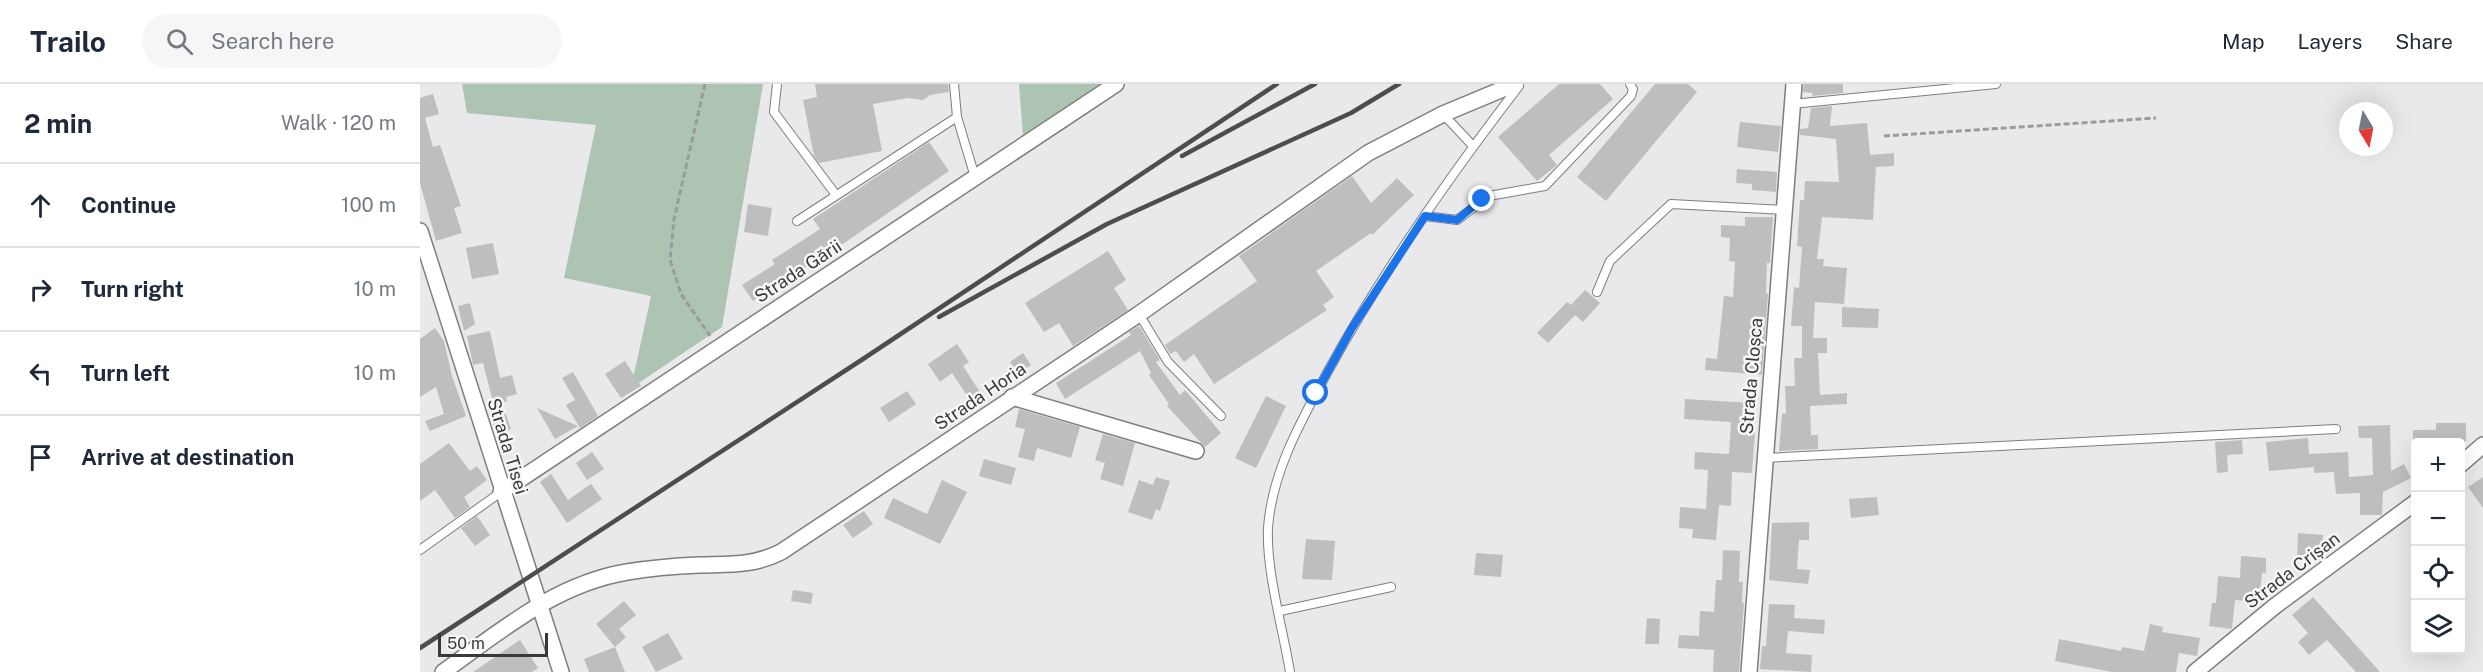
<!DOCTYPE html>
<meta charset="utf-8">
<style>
body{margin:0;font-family:"Public Sans",sans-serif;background:#f6f6f7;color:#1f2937}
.controls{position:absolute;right:18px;bottom:18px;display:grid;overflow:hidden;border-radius:6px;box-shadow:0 6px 24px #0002}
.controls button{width:54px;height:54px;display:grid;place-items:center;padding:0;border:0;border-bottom:2px solid #e0e1e3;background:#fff;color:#1f2937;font:30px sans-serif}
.compass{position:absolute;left:1919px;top:18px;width:54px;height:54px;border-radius:50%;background:#fff;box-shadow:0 6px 24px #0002;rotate:170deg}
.scale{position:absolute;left:18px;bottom:15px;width:110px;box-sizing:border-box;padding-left:6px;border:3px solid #39393a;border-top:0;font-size:16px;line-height:21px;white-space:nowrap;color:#39393a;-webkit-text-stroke:4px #f6f6f8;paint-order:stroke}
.stop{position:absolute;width:18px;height:18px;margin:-14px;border:4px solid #1a73e8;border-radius:50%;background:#fff}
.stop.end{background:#1a73e8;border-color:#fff;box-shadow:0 2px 6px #0008}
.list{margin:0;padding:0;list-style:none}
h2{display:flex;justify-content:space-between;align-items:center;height:78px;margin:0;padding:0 24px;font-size:26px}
h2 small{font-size:20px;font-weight:400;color:#747a83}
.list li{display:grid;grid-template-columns:39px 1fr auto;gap:18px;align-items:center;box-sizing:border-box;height:84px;padding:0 24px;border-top:2px solid #e0e1e3}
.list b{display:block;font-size:22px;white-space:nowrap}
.list em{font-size:20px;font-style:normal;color:#747a83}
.icon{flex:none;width:33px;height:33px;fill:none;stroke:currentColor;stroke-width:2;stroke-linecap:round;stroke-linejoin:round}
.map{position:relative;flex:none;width:2063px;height:588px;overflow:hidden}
header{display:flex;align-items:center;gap:36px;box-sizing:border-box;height:84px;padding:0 30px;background:#fff;border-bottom:2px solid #e0e1e3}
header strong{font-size:28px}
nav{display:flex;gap:33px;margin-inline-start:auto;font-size:21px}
.search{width:420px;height:54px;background:#f6f6f7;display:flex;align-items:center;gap:15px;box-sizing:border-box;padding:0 21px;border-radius:33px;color:#747a83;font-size:22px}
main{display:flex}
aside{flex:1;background:#fff}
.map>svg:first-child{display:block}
</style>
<header>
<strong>Trailo</strong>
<div class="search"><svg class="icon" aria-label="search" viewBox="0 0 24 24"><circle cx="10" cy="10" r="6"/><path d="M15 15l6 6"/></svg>Search here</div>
<nav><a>Map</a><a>Layers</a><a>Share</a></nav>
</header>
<main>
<aside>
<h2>2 min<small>Walk · 120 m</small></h2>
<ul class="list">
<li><svg class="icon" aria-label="ahead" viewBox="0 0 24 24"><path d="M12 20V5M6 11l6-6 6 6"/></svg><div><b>Continue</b></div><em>100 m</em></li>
<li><svg class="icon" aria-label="right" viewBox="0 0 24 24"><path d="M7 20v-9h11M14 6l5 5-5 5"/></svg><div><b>Turn right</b></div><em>10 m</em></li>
<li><svg class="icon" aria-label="left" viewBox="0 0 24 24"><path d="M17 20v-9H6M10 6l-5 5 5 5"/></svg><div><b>Turn left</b></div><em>10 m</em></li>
<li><svg class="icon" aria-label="arrive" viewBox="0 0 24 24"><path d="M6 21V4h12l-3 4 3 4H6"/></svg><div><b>Arrive at destination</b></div></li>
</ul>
</aside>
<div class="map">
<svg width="2063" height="588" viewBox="0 0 2063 588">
<rect width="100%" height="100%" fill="#e9e9eb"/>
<g fill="#acc4b1">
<path d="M42 0H343L302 243 211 304 231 212 144 194 176 41 47 29Z"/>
<path d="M599 0H680L603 51Z"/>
</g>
<g fill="#bdbebf">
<path d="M395 0H528L529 8 510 11 503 16 488 14 453 20 462 67 399 79 394 72 383 16 397 13Z"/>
<path d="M1139 0H1180L1193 15 1129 71 1137 81 1117 97 1078 53Z"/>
<path d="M1235 0H1268L1277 8 1186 117 1157 93Z"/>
<path d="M1384 0H1423V9L1392 12 1393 9 1383 8Z"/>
<path d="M13 10 19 30 5 34 13 63 20 61 41 122 34 124 42 149 16 157 0 99V14Z"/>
<path d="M1412 22 1410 42 1447 39 1450 71 1474 69V82L1456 83 1453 136 1402 133 1397 175H1404L1403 182 1427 184 1424 220 1395 218 1393 254H1407V269H1398L1400 311 1427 309V320L1390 322 1391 351H1398V365L1359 367 1362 330 1366 329 1365 302H1375L1374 274H1382V242H1371L1374 203 1379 204 1382 163 1377 162 1380 116H1384L1385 97 1419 98 1416 55 1380 51V45L1388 44 1391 24Z"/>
<path d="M1320 38 1361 42 1358 68 1317 63Z"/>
<path d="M509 58 529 87 414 166 333 217 322 201 355 180 352 176 400 145 393 135Z"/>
<path d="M1317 85 1357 88 1356 108 1332 106V100L1316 99Z"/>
<path d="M932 92 951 119 977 94 994 111 952 151 951 149 896 187 914 213 903 221 907 226 794 300 774 270 764 278 756 267 750 270 745 261 837 197 819 172Z"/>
<path d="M328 120 352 124 348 152 324 148Z"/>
<path d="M1325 133H1353L1350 179H1347L1346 209 1348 210 1342 291 1285 286 1286 274 1297 275 1304 212 1313 213 1315 178 1309 177 1310 154 1301 153V141L1325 142Z"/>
<path d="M73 159 79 190 52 195 46 164Z"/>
<path d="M688 167 706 196 694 204 708 226 653 262 639 239 624 248 605 219Z"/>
<path d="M1165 206 1180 219 1163 238 1155 231 1128 259 1117 249 1147 218 1151 221Z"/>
<path d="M50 219 55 240 44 247 38 222Z"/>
<path d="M1422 223 1459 225 1458 244 1422 243Z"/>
<path d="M719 242 740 276 736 278 760 311 765 306 801 349 785 363 747 322 749 320 729 291 731 289 720 267 645 315 636 299 711 251 709 248Z"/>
<path d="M15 244 24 257 32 292 46 332 10 347 5 337 24 330 16 303 0 313V255Z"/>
<path d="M70 247 80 294 92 291 97 310 86 313 87 317 74 322 63 279 53 281 47 252Z"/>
<path d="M537 260 549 278 543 282 564 314 553 321 532 289 520 298 508 280Z"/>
<path d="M603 269 611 281 597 290 590 278Z"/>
<path d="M205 277 221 302 201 314 185 290Z"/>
<path d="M153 288 178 332 160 344 146 321 155 316 142 294Z"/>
<path d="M487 307 496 320 469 338 460 324Z"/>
<path d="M846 312 866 322 836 384 815 374Z"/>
<path d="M1265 315 1332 319 1331 347 1335 348 1332 389 1312 388 1311 422 1299 421 1296 456 1272 454 1273 445 1259 444 1260 423 1286 425 1288 386 1274 385 1275 368 1309 370 1311 338 1264 335Z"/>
<path d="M82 320 91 345 77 350 69 330Z"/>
<path d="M117 324 158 342 135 355Z"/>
<path d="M599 325 660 343 651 374 617 364 614 377 598 373 605 345 595 343Z"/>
<path d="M2016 339H2046V358H1993V346H2016Z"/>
<path d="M1970 341 1971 387 1984 380 1991 394 1963 408 1962 431H1940V409L1916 410 1914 388 1894 389V383L1849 387 1846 358 1888 354 1889 370 1928 368 1929 393 1953 391 1952 354H1939L1938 342Z"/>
<path d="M683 350 715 359 703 402 680 395 685 379 675 376Z"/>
<path d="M1822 356 1823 370 1807 371 1808 388 1797 389 1795 358Z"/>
<path d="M29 359 50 387 57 382 67 396 44 413 50 423 35 434 15 406 0 417V380Z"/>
<path d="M172 368 184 385 167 396 156 379Z"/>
<path d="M564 375 596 384 591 401 559 392Z"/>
<path d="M131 390 148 416 171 400 182 415 147 439 120 398Z"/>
<path d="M736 393 750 397 740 427 736 425 732 436 708 428 719 396 733 401Z"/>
<path d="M2063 393V424L2048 403Z"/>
<path d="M522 396 547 408 520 460 464 434 473 414 507 430Z"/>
<path d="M1457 413 1459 431 1431 434 1429 415Z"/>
<path d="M444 427 453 440 433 454 423 441Z"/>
<path d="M57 432 70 451 55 462 41 444Z"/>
<path d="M1389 438V456H1379L1377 485 1390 486 1388 500 1349 496 1352 439Z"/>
<path d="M1878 449 1903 451 1902 475 1877 473Z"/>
<path d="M886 455 915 457 912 496 882 495Z"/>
<path d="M1303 466 1320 467 1319 498H1323L1322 519H1324L1319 588H1293L1294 566 1258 564 1259 551 1279 552 1280 527 1294 528 1296 496H1302Z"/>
<path d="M1056 469 1083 471 1081 493 1054 491Z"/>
<path d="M1821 472 1846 474V489H1842L1839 518 1815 516 1812 545 1789 542 1792 519H1796L1798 492 1820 494Z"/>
<path d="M373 506 393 509 391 520 371 517Z"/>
<path d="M1893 513 1960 588H1936L1907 556 1889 571 1878 558 1888 549 1872 531Z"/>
<path d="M204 517 216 531 199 545 206 553 195 563 176 540Z"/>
<path d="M1349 520 1375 521 1374 534 1405 536 1404 550 1368 547 1366 569 1392 571 1391 588 1340 585 1342 562H1346Z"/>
<path d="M1227 534 1240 535 1239 560H1225Z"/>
<path d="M1730 540 1743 543 1742 548 1780 554 1777 572 1759 569 1756 588H1692L1635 577 1639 555 1701 567 1702 563 1724 567Z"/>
<path d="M248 549 263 575 236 588 222 563Z"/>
<path d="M100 556 118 584 112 588H53Z"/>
<path d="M195 563 205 588H169L164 575Z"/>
</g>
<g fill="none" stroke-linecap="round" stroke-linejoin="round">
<defs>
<g id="lane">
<path d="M357 0 354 28 416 111"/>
<path d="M534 0 537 33 555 93"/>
<path d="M1372 20 1576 0"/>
<path d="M1023 30 1053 62"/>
<path d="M1005 132 1037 136 1069 112 1125 102 1211 12 1213 5 1210 0"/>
<path d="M377 137 537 33"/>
<path d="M1177 208 1190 177 1251 120 1364 126"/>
<path d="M719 230 748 278 801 332"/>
<path d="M1344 374 1916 345"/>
<path d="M0 466 81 408"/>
<path d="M860 527 971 503"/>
<path d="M870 588C863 545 846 487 848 444 852 388 881 337 907 289 962 188 1029 93 1099 2"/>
</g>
<g id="street">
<path d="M0 147 141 588"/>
<path d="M592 313 776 367"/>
<path d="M2040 381 2063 361"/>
<path d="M81 408 696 0"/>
<path d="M23 588C81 547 135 500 207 488 231 484 256 482 280 481 310 480 333 482 361 468L719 230 948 69 1023 30 1095 0"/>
<path d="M1329 588 1374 0"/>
<path d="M1775 588 1855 522 1996 418"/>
</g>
</defs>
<use href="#lane" stroke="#7d7e7f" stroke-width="10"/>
<use href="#street" stroke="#7d7e7f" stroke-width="18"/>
<g stroke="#9b9b9d" stroke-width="3" stroke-dasharray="6 3" stroke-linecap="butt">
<path d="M285 0 254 135 250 176 261 210 290 252"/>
<path d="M1464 52 1736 34"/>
</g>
<use href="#lane" stroke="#fff" stroke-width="8"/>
<use href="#street" stroke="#fff" stroke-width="15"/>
<g stroke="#4d4d4e" stroke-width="4.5">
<path d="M762 72 895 0"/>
<path d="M519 233 687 140 931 29 979 0"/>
<path d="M0 564 443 275 857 0"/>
</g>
</g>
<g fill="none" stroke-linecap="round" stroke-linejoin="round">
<path stroke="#1a73e8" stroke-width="8" d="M896 309 932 244 1005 132 1037 136 1062 115"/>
</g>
<g text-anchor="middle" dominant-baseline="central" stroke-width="5" stroke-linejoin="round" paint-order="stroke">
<g font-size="18" fill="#39393a" stroke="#f6f6f8">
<text transform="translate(378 187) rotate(-33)">Strada Gării</text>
<text transform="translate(1331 292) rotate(-85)">Strada Cloșca</text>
<text transform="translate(560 312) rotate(-34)">Strada Horia</text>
<text transform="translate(88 362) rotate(73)">Strada Tisei</text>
<text transform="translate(1872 486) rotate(-37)">Strada Crișan</text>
</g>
</g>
</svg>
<div class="controls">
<button>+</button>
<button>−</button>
<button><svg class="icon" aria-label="locate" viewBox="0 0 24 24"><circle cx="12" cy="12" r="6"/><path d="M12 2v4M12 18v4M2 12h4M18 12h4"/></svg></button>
<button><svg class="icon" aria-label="layers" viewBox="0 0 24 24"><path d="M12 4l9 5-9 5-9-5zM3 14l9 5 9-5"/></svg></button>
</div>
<svg class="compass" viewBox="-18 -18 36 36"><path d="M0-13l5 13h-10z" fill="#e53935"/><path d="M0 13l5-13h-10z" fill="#747a83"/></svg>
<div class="scale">50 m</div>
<div class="stop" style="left:896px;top:309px"></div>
<div class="stop end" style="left:1062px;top:115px"></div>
</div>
</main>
